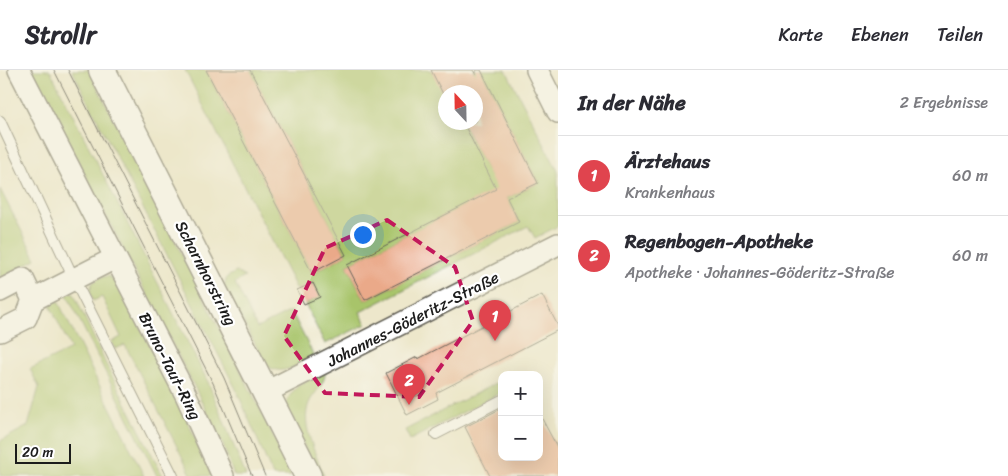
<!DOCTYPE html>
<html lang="de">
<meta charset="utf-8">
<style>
body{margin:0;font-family:Sriracha,sans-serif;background:#f2f2f3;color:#2b2b33}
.controls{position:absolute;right:15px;bottom:15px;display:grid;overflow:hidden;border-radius:10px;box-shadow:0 5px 20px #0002}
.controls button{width:45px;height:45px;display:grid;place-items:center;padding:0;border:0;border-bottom:1px solid #e1e1e2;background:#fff;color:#2b2b33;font:25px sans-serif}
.compass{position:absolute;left:438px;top:15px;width:45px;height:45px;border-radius:50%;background:#fff;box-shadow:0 5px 20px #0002;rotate:338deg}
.scale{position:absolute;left:15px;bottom:12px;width:56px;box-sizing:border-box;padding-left:5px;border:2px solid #1c1c1c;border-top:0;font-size:14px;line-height:18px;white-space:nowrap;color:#1c1c1c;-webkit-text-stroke:4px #fff;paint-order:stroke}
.you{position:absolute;left:362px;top:164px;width:18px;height:18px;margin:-12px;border:4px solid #fff;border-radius:50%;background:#1a73e8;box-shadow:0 0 0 8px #1a73e833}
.badge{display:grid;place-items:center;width:32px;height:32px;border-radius:50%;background:#b5179e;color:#fff;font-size:16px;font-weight:700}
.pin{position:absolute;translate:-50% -41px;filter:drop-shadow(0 1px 2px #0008)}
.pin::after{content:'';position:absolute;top:26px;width:18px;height:15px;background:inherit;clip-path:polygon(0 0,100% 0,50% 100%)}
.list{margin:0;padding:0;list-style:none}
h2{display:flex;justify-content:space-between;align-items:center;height:65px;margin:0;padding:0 20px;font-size:21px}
h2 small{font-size:16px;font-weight:400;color:#7c7c81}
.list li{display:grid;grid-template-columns:32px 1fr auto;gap:15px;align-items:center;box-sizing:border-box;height:80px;padding:0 20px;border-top:1px solid #e1e1e2}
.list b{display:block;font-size:19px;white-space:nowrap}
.list p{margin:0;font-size:16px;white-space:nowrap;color:#7c7c81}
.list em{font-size:16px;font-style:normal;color:#7c7c81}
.map{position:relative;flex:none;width:558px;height:406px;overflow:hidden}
header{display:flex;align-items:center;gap:30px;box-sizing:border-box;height:70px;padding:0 25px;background:#fff;border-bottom:1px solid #e1e1e2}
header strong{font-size:24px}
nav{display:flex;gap:28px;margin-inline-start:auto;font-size:18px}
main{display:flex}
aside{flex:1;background:#fff}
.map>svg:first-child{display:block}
</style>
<header>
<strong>Strollr</strong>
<nav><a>Karte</a><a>Ebenen</a><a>Teilen</a></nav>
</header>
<main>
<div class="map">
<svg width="558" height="406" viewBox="0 0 558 406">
<rect width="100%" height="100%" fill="#fff"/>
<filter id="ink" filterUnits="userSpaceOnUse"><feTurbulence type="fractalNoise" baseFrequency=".02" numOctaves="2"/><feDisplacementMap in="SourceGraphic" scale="10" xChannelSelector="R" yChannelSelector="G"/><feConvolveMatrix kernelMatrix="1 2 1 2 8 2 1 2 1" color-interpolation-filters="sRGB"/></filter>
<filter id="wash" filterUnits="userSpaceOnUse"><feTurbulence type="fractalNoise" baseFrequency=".0096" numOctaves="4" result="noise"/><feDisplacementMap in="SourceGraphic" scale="20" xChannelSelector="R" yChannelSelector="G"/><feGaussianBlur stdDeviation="1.12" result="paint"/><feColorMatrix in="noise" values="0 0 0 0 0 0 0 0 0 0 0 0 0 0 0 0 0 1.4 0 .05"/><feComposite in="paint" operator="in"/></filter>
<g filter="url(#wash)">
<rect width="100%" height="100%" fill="#ede7cb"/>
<g fill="#a8c46b" stroke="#627044">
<path d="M31 0H50L208 312 246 406H234L223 375 194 316Z"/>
<path d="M72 0H89L271 361 291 406H273L236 319Z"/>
<path d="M185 0H206L312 203 346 185 250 0H431L445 25 446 52 463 53 490 106 501 117 347 195 365 230 519 152 507 128 538 113 484 6 477 9 473 0H506L558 101V156L535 168 528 156 360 242 366 254 325 274 305 234 319 227 313 213 297 220Z"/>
<path d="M0 119 36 189 0 209Z"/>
<path d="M236 202 245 207 235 213 257 258 291 241 314 286C299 294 284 307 267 296L224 216 227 207Z"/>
<path d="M108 206 117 212 179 332 212 406H192L125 275 115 279 111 272 121 267 102 227 93 231 90 222 92 213 101 207Z"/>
<path d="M73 222 105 292 163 406H157L67 225Z"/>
<path d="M55 225 144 406H0V371L28 356 39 317 30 299 71 279 47 229Z"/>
<path d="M325 301C326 314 314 322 309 333 300 355 317 386 324 406H317L286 334C293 314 308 310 325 301Z"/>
<path d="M502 310V322L410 370 405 360Z"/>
</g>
<g id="blocks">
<g fill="#eaa989">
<path d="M206 0H250L346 185 312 203Z"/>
<path d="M431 0H473L476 5V0H481L538 113 507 128 519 152 365 230 347 195 496 119 463 52H476V22H446L444 26Z"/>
<path d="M313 213 320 227 304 234 297 220Z"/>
<path d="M542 225 558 256V260L436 323 438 329 407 345 386 303 417 287 418 289Z"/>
<path d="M502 338V387H539V343L558 379V406H490L465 357Z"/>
</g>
</g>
</g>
<g filter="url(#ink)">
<use href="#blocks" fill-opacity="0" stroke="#656359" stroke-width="1"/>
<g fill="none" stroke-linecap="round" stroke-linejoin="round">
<defs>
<g id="service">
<path d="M0 51 74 209 173 406"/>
<path d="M436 364 502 330"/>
</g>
<g id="minor">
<path d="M19 0 186 325 223 406"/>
<path d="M537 0 558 42"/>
<path d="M0 221 23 209 33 230"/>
<path d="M0 261 26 248 33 230 115 188"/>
<path d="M266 322 558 174"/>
</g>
<path id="tertiary" d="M102 0 308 406"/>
</defs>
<use href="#service" stroke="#656359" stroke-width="12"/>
<use href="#minor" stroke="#656359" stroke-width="24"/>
<use href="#tertiary" stroke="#656359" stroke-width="29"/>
<use href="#service" stroke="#fff" stroke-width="10"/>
<use href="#minor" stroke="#fff" stroke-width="21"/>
<use href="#tertiary" stroke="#fff" stroke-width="26"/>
<g stroke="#1c1c1c" stroke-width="1">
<path d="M54 0 213 313 252 406"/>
<path d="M68 0 224 308 265 406"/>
</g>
</g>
</g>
<path d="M0 0H558V406H0ZM387 150 455 197 473 251 419 327 325 323 284 266 325 178Z" fill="#ede7cb" fill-opacity=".55" fill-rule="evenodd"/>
<path fill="none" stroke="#c2185b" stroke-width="4" stroke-dasharray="10 6" stroke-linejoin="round" d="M387 150 455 197 473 251 419 327 325 323 284 266 325 178Z"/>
<g text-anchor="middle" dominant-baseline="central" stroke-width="4.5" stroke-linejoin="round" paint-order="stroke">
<g font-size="16" fill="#1c1c1c" stroke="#fff">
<text transform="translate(206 203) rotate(63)">Scharnhorstring</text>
<text transform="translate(413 249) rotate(-27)">Johannes-Göderitz-Straße</text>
<text transform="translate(170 296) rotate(63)">Bruno-Taut-Ring</text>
</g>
</g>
</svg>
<div class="controls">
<button>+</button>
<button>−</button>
</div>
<svg class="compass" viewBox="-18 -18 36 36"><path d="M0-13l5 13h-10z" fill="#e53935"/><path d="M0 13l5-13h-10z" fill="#7c7c81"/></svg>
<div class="scale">20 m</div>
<div class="you"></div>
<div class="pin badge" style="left:495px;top:271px;background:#e0444e">1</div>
<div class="pin badge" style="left:409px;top:335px;background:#e0444e">2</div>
</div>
<aside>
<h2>In der Nähe<small>2 Ergebnisse</small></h2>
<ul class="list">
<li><span class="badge" style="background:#e0444e">1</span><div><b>Ärztehaus</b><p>Krankenhaus</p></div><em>60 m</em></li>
<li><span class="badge" style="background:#e0444e">2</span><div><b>Regenbogen-Apotheke</b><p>Apotheke · Johannes-Göderitz-Straße</p></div><em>60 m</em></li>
</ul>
</aside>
</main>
